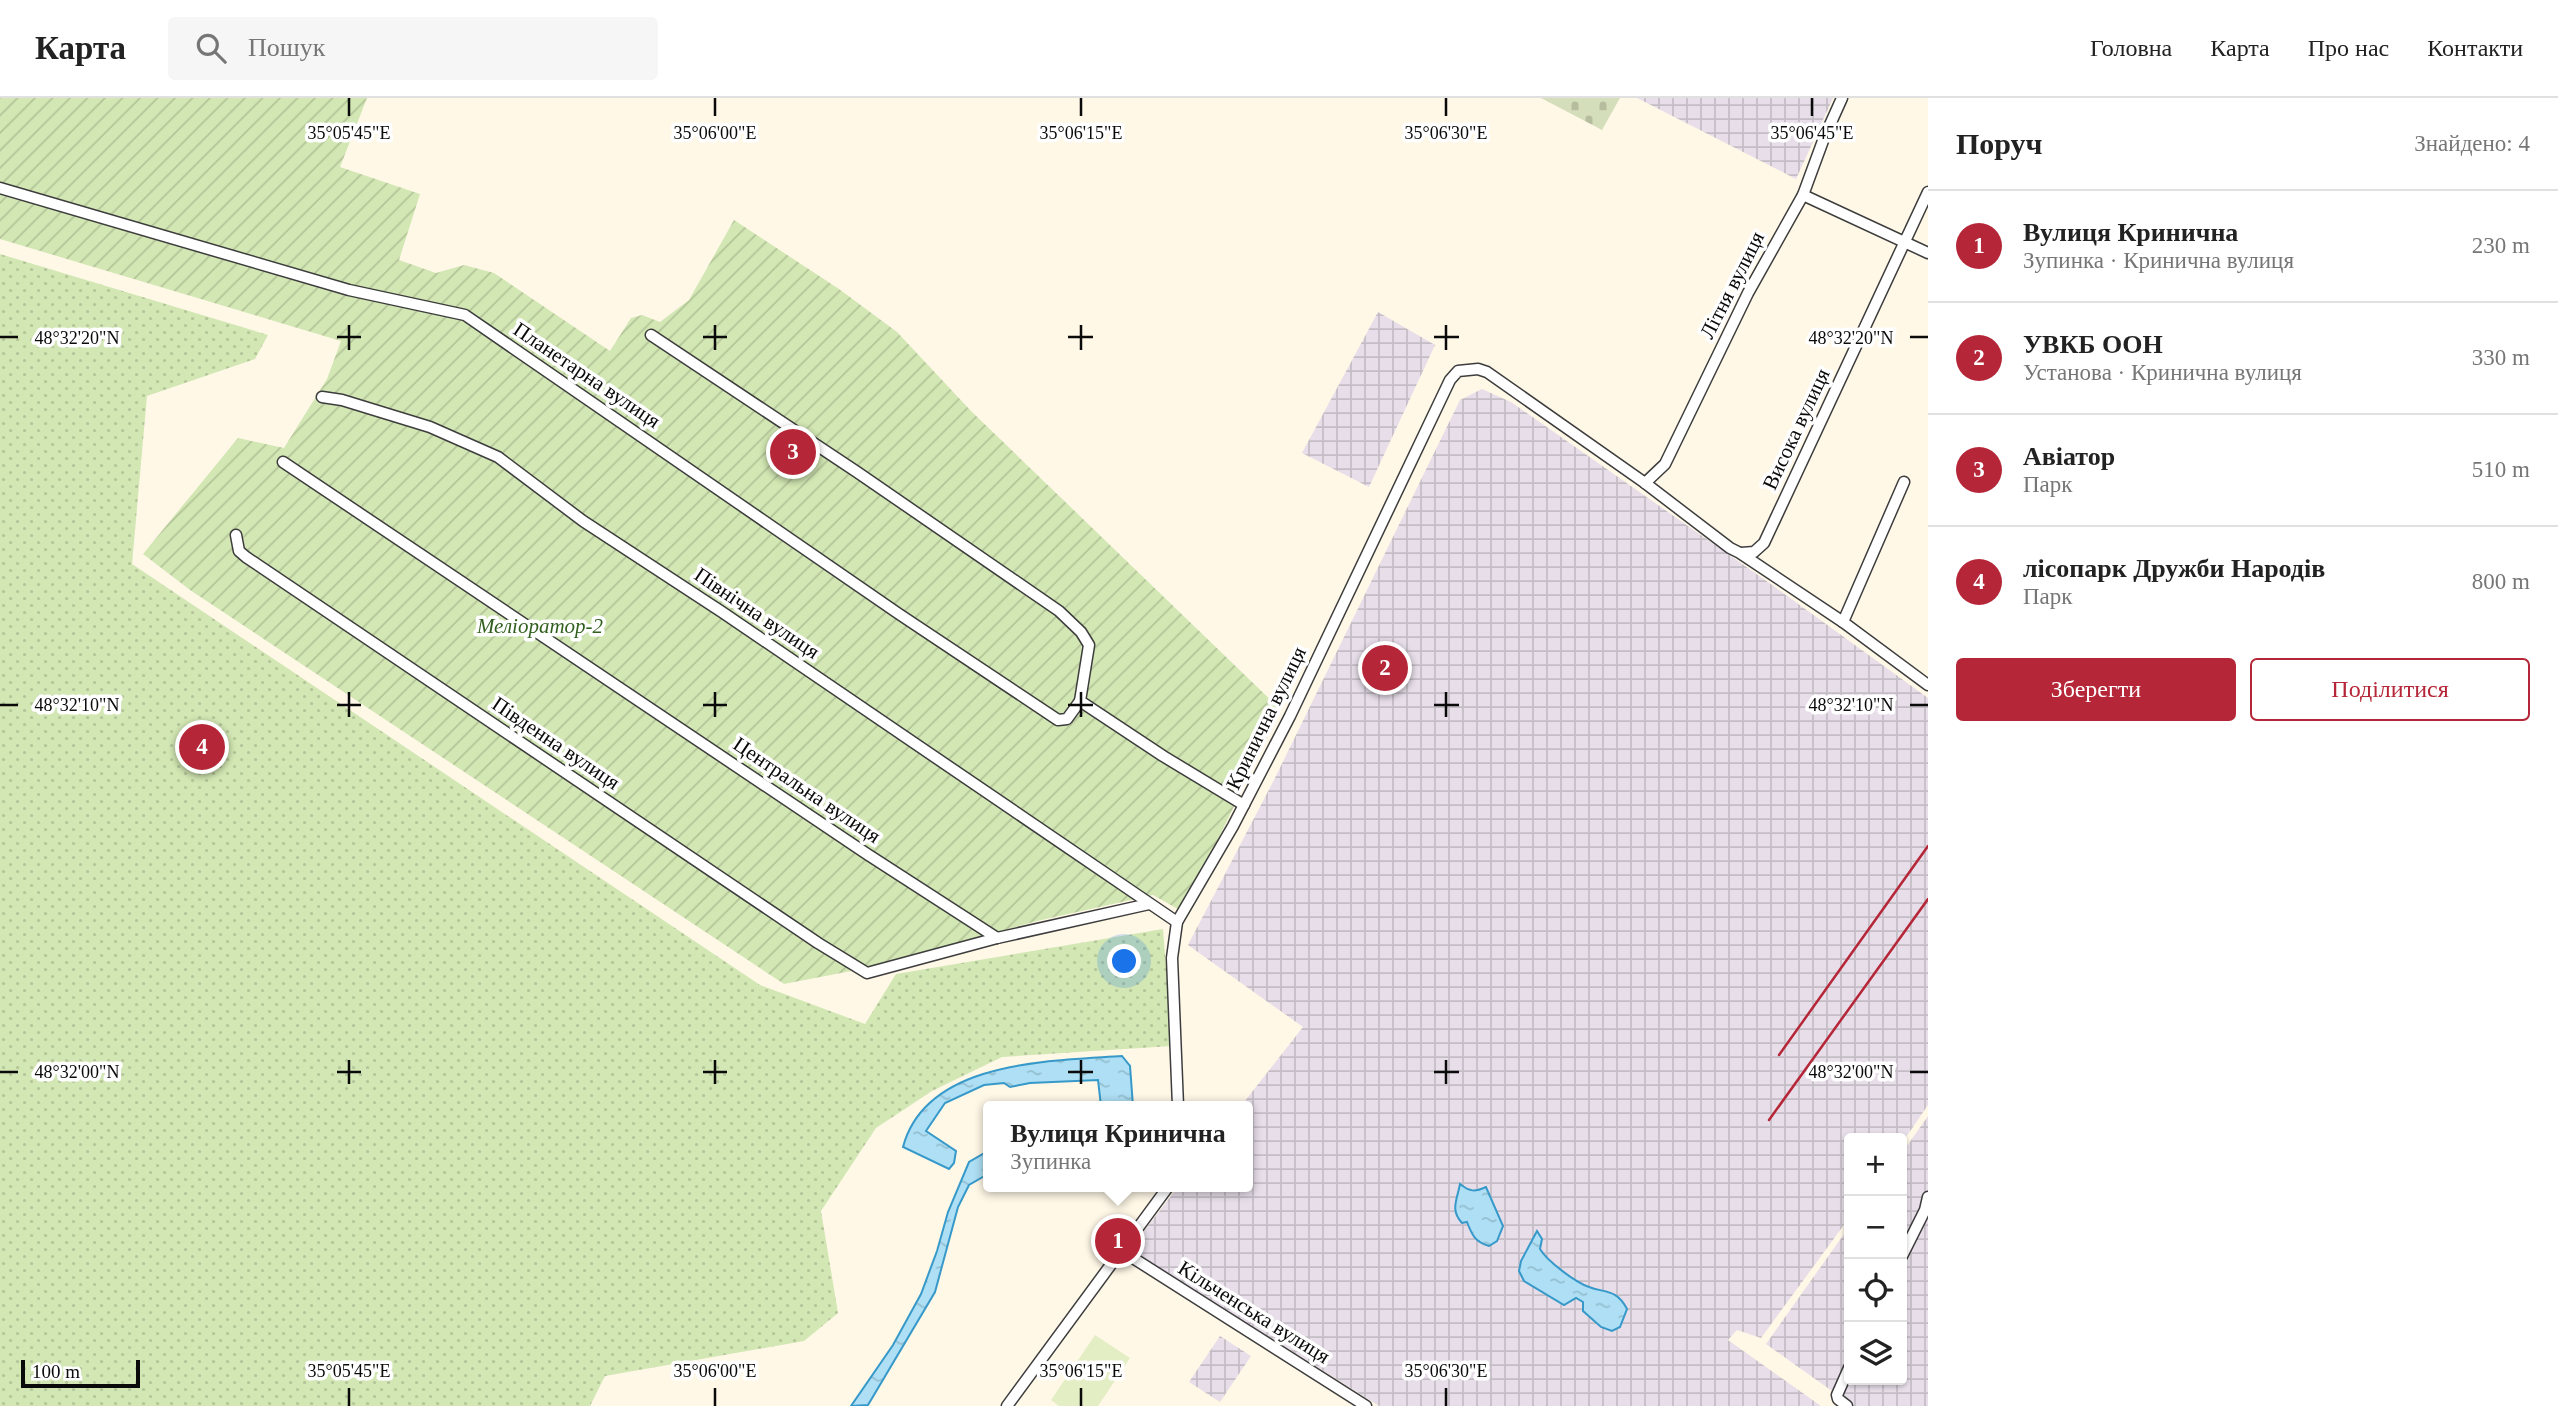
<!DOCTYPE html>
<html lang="uk">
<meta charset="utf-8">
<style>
body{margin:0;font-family:Georgia,serif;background:#f6f6f6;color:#222}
.controls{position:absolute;right:21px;bottom:21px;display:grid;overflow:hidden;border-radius:7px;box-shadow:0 2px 5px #0004}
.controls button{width:63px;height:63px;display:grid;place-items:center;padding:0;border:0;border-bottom:2px solid #e0e0e0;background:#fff;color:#222;font:35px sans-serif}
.scale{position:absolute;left:21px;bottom:18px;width:119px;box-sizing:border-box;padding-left:7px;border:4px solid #0a0a0a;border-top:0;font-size:19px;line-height:24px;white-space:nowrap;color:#0a0a0a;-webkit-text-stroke:5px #fff;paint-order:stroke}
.you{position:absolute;left:1125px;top:864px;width:24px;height:24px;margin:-18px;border:5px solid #fff;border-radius:50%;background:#1a73e8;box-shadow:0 0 0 10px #1a73e833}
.badge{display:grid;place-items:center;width:46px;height:46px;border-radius:50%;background:#b52738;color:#fff;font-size:23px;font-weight:700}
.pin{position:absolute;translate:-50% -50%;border:4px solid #fff;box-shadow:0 2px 7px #0006}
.popup{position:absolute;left:983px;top:1003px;width:270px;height:91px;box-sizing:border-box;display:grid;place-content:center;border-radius:7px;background:#fff;filter:drop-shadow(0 2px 5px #0005);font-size:23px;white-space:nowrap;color:#767676}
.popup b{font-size:26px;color:#222}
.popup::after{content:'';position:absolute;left:50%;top:100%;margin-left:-14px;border:14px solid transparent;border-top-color:#fff}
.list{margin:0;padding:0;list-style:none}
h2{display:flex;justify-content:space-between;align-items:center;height:91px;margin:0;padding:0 28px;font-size:30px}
h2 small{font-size:23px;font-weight:400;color:#767676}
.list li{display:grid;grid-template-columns:46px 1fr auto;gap:21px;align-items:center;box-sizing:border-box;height:112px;padding:0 28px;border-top:2px solid #e0e0e0}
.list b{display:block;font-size:26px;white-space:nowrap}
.list p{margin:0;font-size:23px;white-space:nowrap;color:#767676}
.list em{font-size:23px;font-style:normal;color:#767676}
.actions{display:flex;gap:14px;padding:21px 28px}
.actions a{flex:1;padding:16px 0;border:2px solid #b52738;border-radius:7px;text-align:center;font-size:24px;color:#b52738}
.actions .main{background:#b52738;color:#fff}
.icon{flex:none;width:38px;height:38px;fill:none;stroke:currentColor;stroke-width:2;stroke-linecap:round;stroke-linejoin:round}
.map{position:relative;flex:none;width:1928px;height:1308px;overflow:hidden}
header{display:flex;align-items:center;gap:42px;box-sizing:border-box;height:98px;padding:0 35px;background:#fff;border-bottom:2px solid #e0e0e0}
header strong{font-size:33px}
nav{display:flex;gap:38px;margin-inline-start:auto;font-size:24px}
.search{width:490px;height:63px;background:#f6f6f6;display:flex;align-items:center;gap:18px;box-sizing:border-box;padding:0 24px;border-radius:7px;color:#767676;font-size:26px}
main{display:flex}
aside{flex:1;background:#fff}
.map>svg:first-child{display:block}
</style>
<header>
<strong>Карта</strong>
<div class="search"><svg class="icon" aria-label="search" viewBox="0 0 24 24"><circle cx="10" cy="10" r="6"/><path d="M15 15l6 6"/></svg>Пошук</div>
<nav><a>Головна</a><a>Карта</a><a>Про нас</a><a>Контакти</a></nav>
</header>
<main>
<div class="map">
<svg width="1928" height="1308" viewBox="0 0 1928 1308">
<defs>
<pattern id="industrial-grid" width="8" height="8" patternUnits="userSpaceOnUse" patternTransform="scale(1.75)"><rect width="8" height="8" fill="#e7dee9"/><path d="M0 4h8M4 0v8" fill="none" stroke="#c5bdc6"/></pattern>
<pattern id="grass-dots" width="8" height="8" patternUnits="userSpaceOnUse" patternTransform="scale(1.75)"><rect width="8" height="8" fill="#d2e7b3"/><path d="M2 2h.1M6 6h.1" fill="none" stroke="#b3c599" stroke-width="1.8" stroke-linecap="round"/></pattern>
<pattern id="cemetery-stones" width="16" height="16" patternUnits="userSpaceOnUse" patternTransform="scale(1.75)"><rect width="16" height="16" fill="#d5debb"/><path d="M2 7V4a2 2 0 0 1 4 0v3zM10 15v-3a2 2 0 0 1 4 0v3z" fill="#b6bd9f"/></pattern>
<pattern id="garden-furrows" width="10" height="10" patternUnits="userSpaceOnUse" patternTransform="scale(1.75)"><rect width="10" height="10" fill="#d2e7b3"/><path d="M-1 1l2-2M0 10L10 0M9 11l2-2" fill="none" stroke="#b3c599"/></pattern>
<pattern id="water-ripples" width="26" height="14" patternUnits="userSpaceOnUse" patternTransform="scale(1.75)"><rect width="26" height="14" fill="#aedff4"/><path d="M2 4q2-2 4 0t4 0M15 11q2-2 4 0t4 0" fill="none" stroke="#94bed0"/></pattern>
</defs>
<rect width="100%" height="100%" fill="#fff8e7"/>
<g fill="url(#industrial-grid)">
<path d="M1637 0H1833L1796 81Z"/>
<path d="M1378 214 1435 247 1369 389 1302 355Z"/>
<path d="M1482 291 1511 304 1775 489 1928 600V1007L1902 1045V1040H1849V1120L1761 1240 1737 1232 1728 1242 1821 1308H1379L1130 1151 1178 1089H1248V1008H1241L1303 929 1188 847 1274 682 1460 302Z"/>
<path d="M1928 1018V1308H1853L1766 1246 1849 1129V1282H1902V1055Z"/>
<path d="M1220 1238 1251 1258 1220 1304 1189 1284Z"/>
</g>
<path fill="url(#grass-dots)" d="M0 156 268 237 255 261 147 298 132 466 760 887 865 926 896 876 1163 831 1172 948 1002 959 932 993 876 1030 821 1113 838 1215 804 1243 605 1278 590 1308H0Z"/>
<path fill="url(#cemetery-stones)" d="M1541 0H1620L1602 32Z"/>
<path fill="url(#garden-furrows)" d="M0 0H367L340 69 420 96 399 162 436 175 464 167 494 175 610 253 631 220 642 217 660 224 689 202 734 122 839 191 897 234 972 314 1278 609 1267 640 1183 814 1153 797 1037 823 872 869 784 886 190 492 143 456 238 340 284 350 327 281 341 243 0 141Z"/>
<path fill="#e3eec5" d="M1095 1237 1130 1260 1098 1308H1059L1051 1302Z"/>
<g fill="url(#water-ripples)" stroke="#3799c9" stroke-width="2">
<path d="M1122 958 1130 968 1133 1008H1101L1098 982 1030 985 1010 989 1004 985 984 987 945 1005 926 1033 956 1053 954 1065 949 1071 903 1049C926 962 1051 963 1122 958Z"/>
<path d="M988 1053V1076L969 1087 958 1109 935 1194 868 1307 851 1308 893 1247 921 1196 937 1153 948 1114 969 1064Z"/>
<path d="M1460 1086C1470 1094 1475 1094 1486 1089L1503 1128 1497 1143 1489 1148C1475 1144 1472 1137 1467 1124L1462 1125C1450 1112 1457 1102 1460 1086Z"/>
<path d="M1537 1133 1542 1141 1540 1151C1547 1163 1575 1184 1589 1189 1605 1195 1617 1191 1627 1211L1620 1229 1612 1233 1601 1229 1583 1213V1204L1576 1200 1564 1207 1524 1183 1519 1173 1521 1163Z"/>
</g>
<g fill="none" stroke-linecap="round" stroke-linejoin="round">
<defs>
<g id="minor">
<path d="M0 90 349 192 465 217 899 516 1058 622 1067 621 1080 603"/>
<path d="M1803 97 1928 155"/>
<path d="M651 237 857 374 1059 513 1081 534 1089 547 1080 603 1163 658 1244 707"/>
<path d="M322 299 342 302 430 329 498 359 583 423 722 514 1177 824"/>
<path d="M283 364 867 756 997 840"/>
<path d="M1645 385 1665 366 1748 195 1803 97 1824 40 1842 0"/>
<path d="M236 437 239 453 246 459 818 845 867 875 997 840 1149 806"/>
<path d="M1741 455 1754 454 1764 445 1928 94"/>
<path d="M1843 524 1904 384"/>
<path d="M1178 1008 1172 860 1177 824 1233 728 1290 618 1450 282 1458 273 1478 271 1487 274 1645 385 1730 450 1740 455 1843 524 1928 587"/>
<path d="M1122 1153 1366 1308"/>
<path d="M1902 1158 1925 1112 1928 1099"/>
<path d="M1007 1308 1168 1089"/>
<path d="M1847 1308 1838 1301 1837 1297 1849 1270"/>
</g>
</defs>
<use href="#minor" stroke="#3d3d3d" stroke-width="13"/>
<use href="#minor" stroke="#fff" stroke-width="10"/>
<g stroke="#b52738" stroke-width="2.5">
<path d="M1779 957 1928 748"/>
<path d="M1769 1022 1928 801"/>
</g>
</g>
<path fill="none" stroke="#0a0a0a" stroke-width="2.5" d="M349 0V18M715 0V18M1081 0V18M1446 0V18M1812 0V18M349 227V252M715 227V252M1081 227V252M1446 227V252M0 239H18M337 239H361M703 239H727M1068 239H1093M1434 239H1459M1910 239H1928M349 594V619M715 594V619M1081 594V619M1446 594V619M0 607H18M337 607H361M703 607H727M1068 607H1093M1434 607H1459M1910 607H1928M349 962V986M715 962V986M1081 962V986M1446 962V986M0 974H18M337 974H361M703 974H727M1068 974H1093M1434 974H1459M1910 974H1928M349 1290V1308M715 1290V1308M1081 1290V1308M1446 1290V1308"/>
<g text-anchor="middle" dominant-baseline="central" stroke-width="7" stroke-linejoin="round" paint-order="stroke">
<g font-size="21" fill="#0a0a0a" stroke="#fff">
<text transform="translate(1732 187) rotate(-63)">Літня вулиця</text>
<text transform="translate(587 277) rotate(34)">Планетарна вулиця</text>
<text transform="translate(1796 331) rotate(-65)">Висока вулиця</text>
<text transform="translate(757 515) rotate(34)">Північна вулиця</text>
<text transform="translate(1266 620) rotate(-64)">Кринична вулиця</text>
<text transform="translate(556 645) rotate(34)">Південна вулиця</text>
<text transform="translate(807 692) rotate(34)">Центральна вулиця</text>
<text transform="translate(1254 1214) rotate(32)">Кільченська вулиця</text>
</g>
<g font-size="21" font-style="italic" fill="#305f1d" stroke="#fff">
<text x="540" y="528">Меліоратор-2</text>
</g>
</g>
<g font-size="18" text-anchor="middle" fill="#0a0a0a" stroke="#fff" stroke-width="7" stroke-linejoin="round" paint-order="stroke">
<text x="349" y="41">35°05'45"E</text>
<text x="715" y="41">35°06'00"E</text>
<text x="1081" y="41">35°06'15"E</text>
<text x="1446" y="41">35°06'30"E</text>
<text x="1812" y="41">35°06'45"E</text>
<text x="77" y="246">48°32'20"N</text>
<text x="1851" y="246">48°32'20"N</text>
<text x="77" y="613">48°32'10"N</text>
<text x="1851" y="613">48°32'10"N</text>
<text x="77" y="980">48°32'00"N</text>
<text x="1851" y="980">48°32'00"N</text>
<text x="349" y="1279">35°05'45"E</text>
<text x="715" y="1279">35°06'00"E</text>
<text x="1081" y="1279">35°06'15"E</text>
<text x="1446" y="1279">35°06'30"E</text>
</g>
</svg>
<div class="controls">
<button>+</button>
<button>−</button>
<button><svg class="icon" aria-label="locate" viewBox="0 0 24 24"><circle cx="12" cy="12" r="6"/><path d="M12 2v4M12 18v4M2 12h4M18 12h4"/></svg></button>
<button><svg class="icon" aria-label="layers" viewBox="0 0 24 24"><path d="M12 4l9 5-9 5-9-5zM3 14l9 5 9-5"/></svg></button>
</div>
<div class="scale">100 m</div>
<div class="you"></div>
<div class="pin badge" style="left:1118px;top:1143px">1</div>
<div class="popup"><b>Вулиця Кринична</b>Зупинка</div>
<div class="pin badge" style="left:1385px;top:570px">2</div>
<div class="pin badge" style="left:793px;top:354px">3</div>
<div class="pin badge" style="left:202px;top:649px">4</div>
</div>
<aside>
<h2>Поруч<small>Знайдено: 4</small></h2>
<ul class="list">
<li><span class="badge">1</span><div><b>Вулиця Кринична</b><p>Зупинка · Кринична вулиця</p></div><em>230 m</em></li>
<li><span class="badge">2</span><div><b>УВКБ ООН</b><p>Установа · Кринична вулиця</p></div><em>330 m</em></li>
<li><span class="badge">3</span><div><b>Авіатор</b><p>Парк</p></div><em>510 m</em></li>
<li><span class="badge">4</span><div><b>лісопарк Дружби Народів</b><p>Парк</p></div><em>800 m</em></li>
</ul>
<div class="actions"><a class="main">Зберегти</a><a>Поділитися</a></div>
</aside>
</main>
